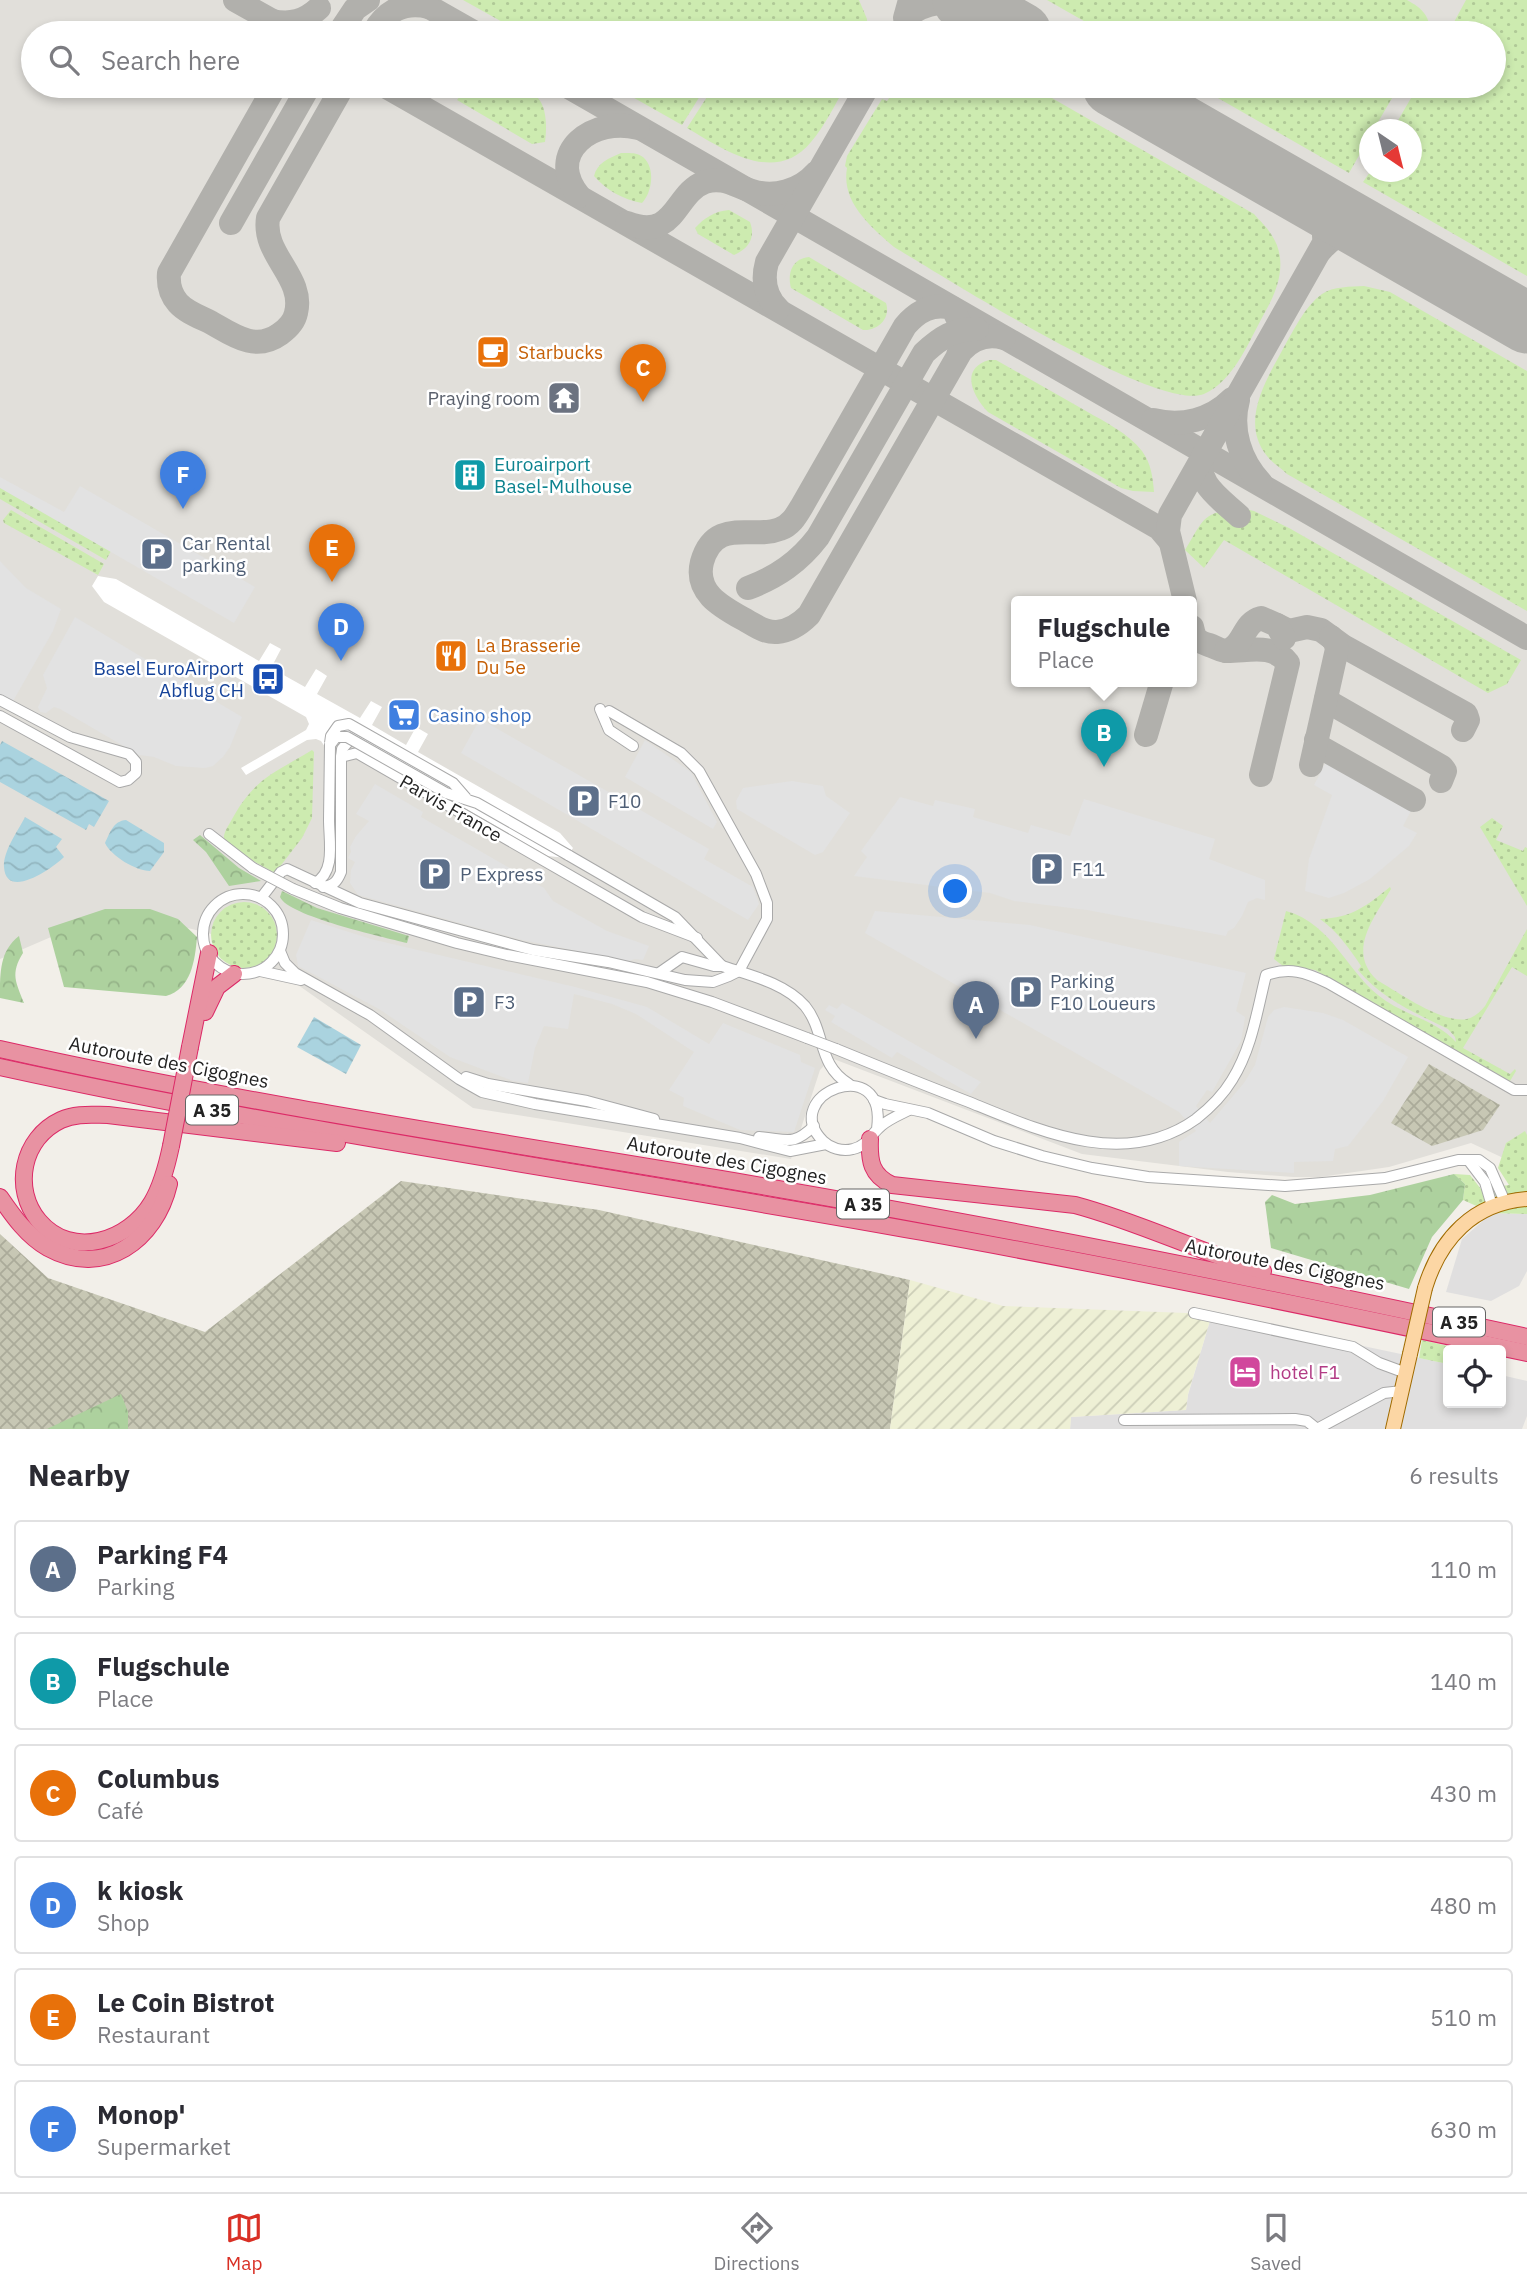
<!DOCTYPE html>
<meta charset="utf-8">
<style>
body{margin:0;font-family:"IBM Plex Sans",sans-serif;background:#f7f7f7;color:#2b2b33}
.controls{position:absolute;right:21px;bottom:21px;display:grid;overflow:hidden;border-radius:7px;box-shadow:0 4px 10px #0003}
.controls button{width:63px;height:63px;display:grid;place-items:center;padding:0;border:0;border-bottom:2px solid #e1e1e2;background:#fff;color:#2b2b33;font:35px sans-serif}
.compass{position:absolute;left:1359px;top:119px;width:63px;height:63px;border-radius:50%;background:#fff;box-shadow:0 4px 10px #0003;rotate:145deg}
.you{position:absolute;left:956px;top:892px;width:24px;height:24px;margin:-18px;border:5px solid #fff;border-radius:50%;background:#1a73e8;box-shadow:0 0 0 10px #1a73e833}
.badge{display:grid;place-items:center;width:46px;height:46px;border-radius:50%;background:#d93025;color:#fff;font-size:23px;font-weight:700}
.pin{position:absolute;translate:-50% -58px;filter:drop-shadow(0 2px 4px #0008)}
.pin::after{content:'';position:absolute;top:37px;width:24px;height:21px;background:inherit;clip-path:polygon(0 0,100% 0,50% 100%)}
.popup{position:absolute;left:1011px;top:596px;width:186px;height:91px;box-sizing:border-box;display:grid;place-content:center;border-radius:7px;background:#fff;filter:drop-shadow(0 2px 5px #0005);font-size:23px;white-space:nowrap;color:#7c7c81}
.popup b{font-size:26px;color:#2b2b33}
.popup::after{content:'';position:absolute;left:50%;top:100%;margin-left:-14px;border:14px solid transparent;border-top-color:#fff}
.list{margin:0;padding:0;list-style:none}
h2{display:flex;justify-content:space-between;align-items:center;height:91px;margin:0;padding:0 28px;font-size:30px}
h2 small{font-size:23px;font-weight:400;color:#7c7c81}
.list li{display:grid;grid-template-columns:46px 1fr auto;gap:21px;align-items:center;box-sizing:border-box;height:98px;margin:0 14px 14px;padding:0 14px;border:2px solid #e1e1e2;border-radius:7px}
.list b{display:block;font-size:26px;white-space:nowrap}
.list p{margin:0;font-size:23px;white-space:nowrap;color:#7c7c81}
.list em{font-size:23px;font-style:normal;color:#7c7c81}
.icon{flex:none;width:38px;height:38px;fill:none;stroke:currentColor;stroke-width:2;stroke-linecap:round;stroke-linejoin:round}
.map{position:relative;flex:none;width:1527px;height:1429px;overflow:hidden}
.search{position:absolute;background:#fff;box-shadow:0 4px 10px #0003;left:21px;right:21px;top:21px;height:77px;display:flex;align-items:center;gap:18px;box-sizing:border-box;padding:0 24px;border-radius:38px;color:#7c7c81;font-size:26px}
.sheet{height:763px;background:#fff}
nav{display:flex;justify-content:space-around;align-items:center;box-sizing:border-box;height:98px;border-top:2px solid #e1e1e2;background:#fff;font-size:19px;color:#7c7c81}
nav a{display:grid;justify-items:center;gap:4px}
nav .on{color:#d93025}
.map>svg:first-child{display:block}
</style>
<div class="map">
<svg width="1527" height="1429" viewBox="0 0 1527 1429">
<defs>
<pattern id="construction-cross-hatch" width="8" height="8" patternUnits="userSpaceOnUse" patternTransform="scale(1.75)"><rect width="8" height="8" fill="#c7c7b4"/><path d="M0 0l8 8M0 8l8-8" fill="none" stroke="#abab9a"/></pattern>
<pattern id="farmland-furrows" width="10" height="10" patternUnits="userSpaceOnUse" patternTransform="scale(1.75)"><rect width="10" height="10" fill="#eef0d5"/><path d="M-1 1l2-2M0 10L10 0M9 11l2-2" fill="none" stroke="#ccceb7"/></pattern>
<pattern id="grass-dots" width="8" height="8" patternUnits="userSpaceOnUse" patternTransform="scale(1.75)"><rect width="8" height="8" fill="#cdebb0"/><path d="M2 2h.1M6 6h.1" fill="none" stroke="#b0c997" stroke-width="1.8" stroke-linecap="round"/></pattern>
<pattern id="forest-crowns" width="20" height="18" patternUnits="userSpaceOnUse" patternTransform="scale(1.75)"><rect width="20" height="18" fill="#add19e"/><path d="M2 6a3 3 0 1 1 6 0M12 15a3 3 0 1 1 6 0" fill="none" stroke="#95b388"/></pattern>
<pattern id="water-waves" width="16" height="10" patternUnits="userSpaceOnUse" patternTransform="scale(1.75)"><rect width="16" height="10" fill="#aad3df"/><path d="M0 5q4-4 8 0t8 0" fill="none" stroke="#92b5bf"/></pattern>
</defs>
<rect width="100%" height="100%" fill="#f2efe9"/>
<g fill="#e0dfdf">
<path d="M1492 1213 1527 1214V1271L1519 1286 1491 1301 1446 1292 1462 1239Z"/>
<path d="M1212 1314 1448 1364V1403H1501V1375L1527 1381V1416L1522 1429H1070L1071 1417 1186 1410 1188 1395Z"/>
</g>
<path fill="#e1dfda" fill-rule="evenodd" d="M0 0H1527V1169L1471 1143 1389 1167 1320 1177H1293L1228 1172 1082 1154 831 1058 820 1070 791 1159 473 1108 234 940 192 929 109 912 0 959ZM33 33H1494V86H33ZM1370 130H1412V172H1370ZM1016 601H1192V681H1016Z"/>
<g fill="url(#construction-cross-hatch)">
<path d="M1429 1064 1500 1105 1483 1130 1432 1146 1391 1123Z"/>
<path d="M401 1181 599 1210 910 1280 890 1429H0V1234L48 1278 205 1332Z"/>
</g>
<path fill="url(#farmland-furrows)" d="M910 1280 1003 1306 1212 1314 1188 1394 1186 1410 1071 1417 1070 1429H890Z"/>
<g fill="url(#grass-dots)">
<path d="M463 0H859L867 19V33H522Z"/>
<path d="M1047 0H1407C1421 8 1429 14 1430 31L1426 33H1105Z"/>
<path d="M1466 0H1527V276L1363 182 1370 172H1412V130L1393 129 1418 86H1494V33H1448Z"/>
<path d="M468 86C514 86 553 78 545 142L532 144 457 100Z"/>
<path d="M613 86H687L700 96 682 125Z"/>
<path d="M714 86H846C835 104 825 126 811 142 775 186 723 149 687 128Z"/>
<path d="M898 86H1031L1254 214C1259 220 1267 227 1271 234 1289 260 1278 290 1264 314 1249 341 1234 381 1204 394 1157 413 943 276 894 247 870 226 841 202 847 168L845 166 847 156 882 99 887 101Z"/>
<path d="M1197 86H1399L1374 129 1370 130 1369 138 1349 173Z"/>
<path d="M621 153C628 153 637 152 643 157 656 168 652 193 642 203 624 200 606 190 594 176 597 163 609 158 621 153Z"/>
<path d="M729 210 750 222C756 238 748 249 734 255L698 234 695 228C704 218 715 211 729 210Z"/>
<path d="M809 257 886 303C891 318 878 331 863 330L791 288C787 273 792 259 809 257Z"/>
<path d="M1364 286 1390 292 1527 371V611L1287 474C1281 468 1272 463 1267 456 1239 421 1267 379 1284 347 1294 330 1305 306 1322 294 1333 286 1351 287 1364 286Z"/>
<path d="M989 360H996C1026 377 1056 394 1086 411 1105 422 1128 433 1142 451 1151 463 1153 478 1154 492L1133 491 1121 488 988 412C973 396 959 369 989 360Z"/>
<path d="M0 487 111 551 106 560 0 499Z"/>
<path d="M1241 508 1254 511 1289 528 1521 660 1507 684 1488 693 1224 540 1204 568 1185 550C1205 517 1202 513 1241 508Z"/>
<path d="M11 510 104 564 98 575 4 523 3 520Z"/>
<path d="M312 750 314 752 312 818 302 838 275 873 255 862 224 841C223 833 227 828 231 821 254 778 273 774 312 750Z"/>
<path d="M1492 818 1503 826 1496 840 1523 851 1525 847 1527 848V906L1480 827Z"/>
<path d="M1390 887 1391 889C1375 917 1346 951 1377 980 1398 992 1442 1024 1467 1019 1475 1017 1480 1012 1485 1006L1527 929V976L1512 967 1463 1048 1510 1074 1515 1069 1516 1071 1510 1081 1315 970 1283 966 1274 959 1286 911C1334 924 1347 975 1386 1001 1410 1017 1437 1021 1456 1042L1455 1037 1448 1029C1415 1013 1382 999 1358 970L1361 966C1349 948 1338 932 1320 919 1352 918 1366 906 1390 887Z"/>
<circle cx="244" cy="935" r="33"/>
<path d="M1525 1131 1527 1135V1214L1492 1213 1463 1200 1465 1184 1454 1174 1470 1175 1481 1189 1509 1185 1498 1168 1506 1143Z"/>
<path d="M1422 1340 1465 1350H1448V1364L1419 1358Z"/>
</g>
<g fill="url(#forest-crowns)">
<path d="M200 835 239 868 261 881 229 886 206 852 193 840Z"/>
<path d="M282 891 317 908 409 936 407 943C383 937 288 916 280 897Z"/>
<path d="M105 909H150L178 919 197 937C195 961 191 989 166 996L64 987 48 928Z"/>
<path d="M19 936 23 953C10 974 16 982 24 1003L0 998C0 971 0 951 19 936Z"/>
<path d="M1454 1174 1465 1184 1463 1200 1432 1237 1409 1289 1271 1248 1265 1202 1272 1195 1295 1204 1370 1195Z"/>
<path d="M121 1394 128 1412V1429H47Z"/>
</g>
<g fill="#e2e2e2">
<path d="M0 477 64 512 80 486 255 587 234 623 0 488Z"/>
<path d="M0 561 26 588 61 609 53 631 12 703 0 696Z"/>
<path d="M75 617 242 717 230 747 223 757 213 766 205 768 176 766 154 757 139 755 60 709 54 707 46 713 40 712 38 707 47 688 43 675Z"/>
<path d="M480 719 709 849 704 859 753 887 759 904 748 920 461 753Z"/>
<path d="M645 740 691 772 717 822 713 829 625 777Z"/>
<path d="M1326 762 1412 809 1403 826 1417 833 1409 846 1370 879 1344 893 1329 898 1305 891 1309 859 1332 795 1314 785Z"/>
<path d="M792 781 823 786 826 796 850 813 823 852 815 855 737 809 736 801 743 788Z"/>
<path d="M375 784 423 812 421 817 544 888 553 901 607 931 649 946 643 960 635 959 629 961 522 940 358 895 350 883 351 870 355 862 348 858 351 852 350 847 356 836 369 821 356 814Z"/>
<path d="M900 797 933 806 935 800 975 809 973 817 1028 833 1031 825 1070 836 1084 799 1215 839 1209 859 1265 880V900L1257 898 1248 902 1242 916 1234 928 1228 931 1226 936 1087 910 1014 901 990 893 854 876 867 857 861 851Z"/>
<path d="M875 911 1030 925 1246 973 1236 1011 1245 1017 1241 1041 1212 1092 1207 1090 1196 1106 1210 1123 1244 1083 1255 1065 1268 1017 1274 1010 1284 1007 1323 1013 1343 1020 1408 1057 1383 1101 1348 1146 1335 1149 1333 1161 1294 1162V1173L1179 1166V1142L1196 1131 1179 1112 865 933Z"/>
<path d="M311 920 371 939 575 987 647 1007 709 1044 723 1023 800 1055 801 1062 815 1068 794 1132 740 1130 683 1106 684 1098 669 1090 694 1052 636 1014 612 1004 574 994 568 1029 544 1026 535 1048 528 1083 513 1081 450 1057 379 1009 298 966 296 955Z"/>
<path d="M842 1003 981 1082 971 1094 897 1052 892 1058 831 1022 835 1016 825 1010 829 1005 837 1009Z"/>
</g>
<g fill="url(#water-waves)">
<path d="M2 741 109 801 94 827 89 824 86 830 0 782V745Z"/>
<path d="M25 817 62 839 56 847 64 857C53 868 6 901 4 867 3 851 18 831 25 817Z"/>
<path d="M126 820 164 843V852L150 871C136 871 111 856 105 843 110 833 113 821 126 820Z"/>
<path d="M314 1017 361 1045 346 1074 297 1047Z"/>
</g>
<path fill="#fff" d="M98 576 116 579 259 661 270 643 281 649 271 668 305 687 316 669 321 672 327 676 317 694 360 718 371 701 382 707 372 725 406 745 416 727 428 734 418 752 560 833 573 848 566 858 548 856 345 739 336 743 335 748 334 820H325V747L321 741 316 739 307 740 246 775 241 768 306 730 309 724 306 717 104 602 92 586Z"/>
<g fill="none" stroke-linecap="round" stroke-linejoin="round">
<g stroke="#b1b0ac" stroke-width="24">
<path d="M235 0 294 33"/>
<path d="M417 0 475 33"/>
<path d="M910 0 905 18C926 0 949 0 975 7"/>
<path d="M272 21C291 25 305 21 319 8"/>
<path d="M339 33 355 9 368 0"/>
<path d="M373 33C386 11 403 1 429 7"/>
<path d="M275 86 169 273C168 284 170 294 178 303 186 312 200 317 210 322 233 335 255 352 280 334 287 329 294 323 296 313 305 277 262 255 268 218L343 86"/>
<path d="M385 86 1159 528 1170 541"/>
<path d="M567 86 1527 638"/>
<path d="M579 196C544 152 594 116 638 128"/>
<path d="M231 223 309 86"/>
<path d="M627 223C676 242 674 193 705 182 723 176 735 186 752 191 774 198 800 191 816 173"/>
<path d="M1321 250C1343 223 1366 233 1393 246"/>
<path d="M778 309C765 296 762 280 767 262L868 86"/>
<path d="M958 355C965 338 962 324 952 308 932 303 918 311 905 326L802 506C796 516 791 525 780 529 753 540 715 516 702 562 694 594 724 608 747 621 756 626 765 633 777 632 790 631 800 624 809 615L961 351C973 338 987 333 1004 338"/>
<path d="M1238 400C1230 429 1240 461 1261 483"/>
<path d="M1153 420C1182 427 1211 420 1232 399"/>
<path d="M1204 454C1192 482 1221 499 1239 516"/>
<path d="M748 588C777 577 799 562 818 537L924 353C940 338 955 328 977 329"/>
<path d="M1185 601 1168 531 1170 515 1324 243C1326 214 1311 202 1289 187"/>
<path d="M1277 625 1289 631 1307 627 1321 630 1343 646 1466 714 1468 720 1463 730"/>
<path d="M1192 627C1195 640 1197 641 1209 645 1215 647 1219 650 1225 651 1246 652 1272 642 1288 663L1261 775"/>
<path d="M1226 651C1245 646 1242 623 1261 618L1277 625 1284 638"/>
<path d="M1326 699 1327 701 1442 767 1445 771 1441 781"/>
<path d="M1146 735 1162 681"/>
<path d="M1316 740 1320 747 1414 800"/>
<path d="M1311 765 1337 649 1335 642 1331 637"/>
</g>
<g stroke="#b1b0ac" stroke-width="61">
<path d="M963 0 1021 33"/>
<path d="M1113 86 1527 323"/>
</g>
<defs>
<g id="minor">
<path d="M0 700 70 737 129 754 136 762V773L128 780 120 782 0 716"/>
<path d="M600 709 609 730 633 746"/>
<path d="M341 757 357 753 642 917 697 938"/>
<path d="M209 834 253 868"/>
<path d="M568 855 675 917 722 966"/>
<path d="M315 883C336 872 329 841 329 820"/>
<path d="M323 887C334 885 337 882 341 872V757L342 749 348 742"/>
<path d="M293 889 340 908 457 943 507 955 647 982 712 1002 807 1038"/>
<circle cx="243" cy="934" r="40"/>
<path d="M261 898 281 872 287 869 360 903 533 950 608 962 685 980 713 982 729 976 739 971 767 919V903L756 874 699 771 681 753 609 711"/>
<path d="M280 951 285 963 295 973 370 1015 459 1079 482 1092 535 1104 740 1138 790 1151 826 1144"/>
<path d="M260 971 301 980"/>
<path d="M659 973 682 957 714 966H722C749 975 785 983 805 1006 826 1032 817 1065 849 1084"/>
<path d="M836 1049C880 1067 924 1085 969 1102 1040 1131 1125 1170 1196 1119 1210 1108 1223 1095 1232 1080 1252 1048 1257 1011 1266 975 1290 967 1305 972 1328 983L1514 1090H1527"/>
<path d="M466 1077 488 1084 587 1101 654 1119"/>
<path d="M874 1100 885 1104 928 1113 994 1141 1042 1156 1092 1168 1148 1177 1285 1186 1385 1178 1458 1160H1479L1490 1168 1505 1202"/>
<path d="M877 1129C888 1050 777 1095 823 1141 830 1148 842 1152 853 1149 867 1146 871 1134 881 1126 889 1119 899 1115 909 1110"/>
<path d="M759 1137C787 1139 792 1147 814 1126"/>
<path d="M1469 1161 1485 1182 1492 1206"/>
<path d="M1194 1313 1353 1347 1379 1363 1406 1373"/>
<path d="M1124 1420 1295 1419 1307 1421 1317 1429 1384 1393 1402 1391"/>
</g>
<g id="major">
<path d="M1425 1288C1440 1239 1473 1203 1527 1199"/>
<path d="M1393 1429 1410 1354"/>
</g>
<g id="highway">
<path d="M205 1012 217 987 234 974"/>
<path d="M190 1047 209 953"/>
<path d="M0 1049C236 1102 476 1138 715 1178 987 1224 1258 1278 1527 1337"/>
<path d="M0 1067C305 1134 615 1176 922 1232 1124 1268 1326 1310 1527 1353"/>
<path d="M870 1139C869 1161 871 1175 892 1185L1075 1205C1139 1222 1199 1252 1263 1271"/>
<path d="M171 1146C167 1165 162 1185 152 1202 129 1241 72 1260 39 1221 12 1189 22 1138 61 1120 76 1113 92 1115 108 1115L337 1143"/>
<path d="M0 1197C13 1216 27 1236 48 1248 104 1279 156 1240 169 1184"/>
</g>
</defs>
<use href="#minor" stroke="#a9a9a9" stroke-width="12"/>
<use href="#major" stroke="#a06b00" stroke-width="16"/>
<use href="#highway" stroke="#dc2a67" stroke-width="18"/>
<use href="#minor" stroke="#fff" stroke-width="10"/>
<use href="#major" stroke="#fcd6a4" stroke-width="14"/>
<use href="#highway" stroke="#e892a2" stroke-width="16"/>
<defs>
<g id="minor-bridge">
<path d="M330 743 331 736 338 726 349 724 453 783 466 798"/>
<path d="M329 820 330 745 336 737H347L446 793 477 803 568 855"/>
<path d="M253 868 293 889"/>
<path d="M807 1038 836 1049"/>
</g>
<path id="major-bridge" d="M1410 1354 1425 1288"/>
<path id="highway-bridge" d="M171 1146 190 1047"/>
</defs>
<use href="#minor-bridge" stroke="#a9a9a9" stroke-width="12" stroke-linecap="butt"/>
<use href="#major-bridge" stroke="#a06b00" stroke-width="16" stroke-linecap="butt"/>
<use href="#highway-bridge" stroke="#dc2a67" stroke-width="18" stroke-linecap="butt"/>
<use href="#minor-bridge" stroke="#fff" stroke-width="10"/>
<use href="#major-bridge" stroke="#fcd6a4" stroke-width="14"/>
<use href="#highway-bridge" stroke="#e892a2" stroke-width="16"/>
</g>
<defs>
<symbol id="cafe-square" viewBox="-11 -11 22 22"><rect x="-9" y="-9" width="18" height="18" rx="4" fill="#e8710a" stroke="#fff"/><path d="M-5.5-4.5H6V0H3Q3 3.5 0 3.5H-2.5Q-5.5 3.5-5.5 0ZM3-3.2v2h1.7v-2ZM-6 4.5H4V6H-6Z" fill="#fff"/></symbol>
<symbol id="temple-square" viewBox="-11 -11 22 22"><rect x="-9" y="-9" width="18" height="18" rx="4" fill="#6b7280" stroke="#fff"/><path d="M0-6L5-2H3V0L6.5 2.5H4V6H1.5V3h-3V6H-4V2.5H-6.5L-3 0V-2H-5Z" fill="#fff"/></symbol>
<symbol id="building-square" viewBox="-11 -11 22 22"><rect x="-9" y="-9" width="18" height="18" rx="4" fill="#0f9aa8" stroke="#fff"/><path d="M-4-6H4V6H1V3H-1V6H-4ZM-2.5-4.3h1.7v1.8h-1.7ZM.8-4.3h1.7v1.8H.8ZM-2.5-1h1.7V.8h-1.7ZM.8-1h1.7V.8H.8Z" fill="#fff"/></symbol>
<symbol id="parking-square" viewBox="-11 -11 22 22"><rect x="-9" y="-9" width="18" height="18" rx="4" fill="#5c6f8a" stroke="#fff"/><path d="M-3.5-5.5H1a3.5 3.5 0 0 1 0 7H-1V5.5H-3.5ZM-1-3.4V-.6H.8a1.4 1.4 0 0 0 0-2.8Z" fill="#fff"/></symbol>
<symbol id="restaurant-square" viewBox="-11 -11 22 22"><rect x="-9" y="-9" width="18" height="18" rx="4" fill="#e8710a" stroke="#fff"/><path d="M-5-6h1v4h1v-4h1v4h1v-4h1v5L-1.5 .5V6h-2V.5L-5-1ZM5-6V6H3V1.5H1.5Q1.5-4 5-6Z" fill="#fff"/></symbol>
<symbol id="bus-square" viewBox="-11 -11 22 22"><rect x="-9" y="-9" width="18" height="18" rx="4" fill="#1a4fb4" stroke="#fff"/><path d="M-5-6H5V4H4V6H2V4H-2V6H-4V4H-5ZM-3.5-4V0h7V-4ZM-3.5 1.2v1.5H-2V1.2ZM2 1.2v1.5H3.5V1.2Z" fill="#fff"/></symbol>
<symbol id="supermarket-square" viewBox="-11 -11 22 22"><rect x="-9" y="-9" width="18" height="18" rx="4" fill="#3f7fe0" stroke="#fff"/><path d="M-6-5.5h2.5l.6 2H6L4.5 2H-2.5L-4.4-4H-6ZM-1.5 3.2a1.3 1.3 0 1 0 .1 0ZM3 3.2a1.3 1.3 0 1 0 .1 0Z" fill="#fff"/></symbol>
<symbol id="hotel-square" viewBox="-11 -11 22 22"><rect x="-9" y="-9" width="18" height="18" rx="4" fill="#d1479c" stroke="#fff"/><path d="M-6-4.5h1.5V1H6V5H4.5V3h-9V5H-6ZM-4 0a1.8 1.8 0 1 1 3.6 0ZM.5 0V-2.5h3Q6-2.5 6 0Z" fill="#fff"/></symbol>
</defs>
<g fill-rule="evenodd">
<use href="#cafe-square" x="474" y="333" width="38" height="38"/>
<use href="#temple-square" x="545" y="379" width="38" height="38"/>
<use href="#building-square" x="451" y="456" width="38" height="38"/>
<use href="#parking-square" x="138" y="535" width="38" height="38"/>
<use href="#restaurant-square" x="432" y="637" width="38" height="38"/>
<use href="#bus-square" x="249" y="660" width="38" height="38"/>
<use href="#supermarket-square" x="385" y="696" width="38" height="38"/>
<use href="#parking-square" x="565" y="782" width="38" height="38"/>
<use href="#parking-square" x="1028" y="850" width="38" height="38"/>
<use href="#parking-square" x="416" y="855" width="38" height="38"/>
<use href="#parking-square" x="1007" y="973" width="38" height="38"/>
<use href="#parking-square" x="450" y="983" width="38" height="38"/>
<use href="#hotel-square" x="1226" y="1353" width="38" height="38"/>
</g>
<g text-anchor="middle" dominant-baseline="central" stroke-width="5" stroke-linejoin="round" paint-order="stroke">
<g fill="#fff" stroke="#646464" stroke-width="2">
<rect x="186" y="1095.5" width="52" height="29" rx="5"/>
<rect x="837" y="1189.5" width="52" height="29" rx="5"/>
<rect x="1433" y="1307.5" width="52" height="29" rx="5"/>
</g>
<g font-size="18" font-weight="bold" fill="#222">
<text x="212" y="1110">A 35</text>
<text x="863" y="1204">A 35</text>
<text x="1459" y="1322">A 35</text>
</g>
<g font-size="19" fill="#c56008" stroke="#fff" text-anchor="start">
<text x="518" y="352">Starbucks</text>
<text x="476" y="645">La Brasserie<tspan x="476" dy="22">Du 5e</tspan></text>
</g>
<g font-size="19" fill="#5b616d" stroke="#fff" text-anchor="end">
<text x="540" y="398">Praying room</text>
</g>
<g font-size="19" fill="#0d838f" stroke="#fff" text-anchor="start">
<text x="494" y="464">Euroairport<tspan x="494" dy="22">Basel-Mulhouse</tspan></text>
</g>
<g font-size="19" fill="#4e5e75" stroke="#fff" text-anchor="start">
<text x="182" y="543">Car Rental<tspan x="182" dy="22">parking</tspan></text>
<text x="608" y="801">F10</text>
<text x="1072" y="869">F11</text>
<text x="460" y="874">P Express</text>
<text x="1050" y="981">Parking<tspan x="1050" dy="22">F10 Loueurs</tspan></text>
<text x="494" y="1002">F3</text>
</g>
<g font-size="19" fill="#164399" stroke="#fff" text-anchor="end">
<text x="244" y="668">Basel EuroAirport<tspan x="244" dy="22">Abflug CH</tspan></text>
</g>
<g font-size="19" fill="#366cbe" stroke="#fff" text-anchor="start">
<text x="428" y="715">Casino shop</text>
</g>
<g font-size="19" fill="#222" stroke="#fff">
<text transform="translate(451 808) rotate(30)">Parvis France</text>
<text transform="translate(169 1062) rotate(11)">Autoroute des Cigognes</text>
<text transform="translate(727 1160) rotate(10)">Autoroute des Cigognes</text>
<text transform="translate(1285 1264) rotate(11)">Autoroute des Cigognes</text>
</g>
<g font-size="19" fill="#b23c85" stroke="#fff" text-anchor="start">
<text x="1270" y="1372">hotel F1</text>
</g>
</g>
</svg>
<div class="controls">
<button><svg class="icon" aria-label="locate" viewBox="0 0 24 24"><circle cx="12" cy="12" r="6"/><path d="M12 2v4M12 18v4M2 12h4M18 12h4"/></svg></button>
</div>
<svg class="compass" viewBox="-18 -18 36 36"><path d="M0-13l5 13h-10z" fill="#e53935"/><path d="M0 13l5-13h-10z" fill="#7c7c81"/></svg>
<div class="you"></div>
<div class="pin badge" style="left:976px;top:1039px;background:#5c6f8a">A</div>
<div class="pin badge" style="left:1104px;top:767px;background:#0f9aa8">B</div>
<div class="popup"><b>Flugschule</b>Place</div>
<div class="pin badge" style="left:643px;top:402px;background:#e8710a">C</div>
<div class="pin badge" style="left:341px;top:661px;background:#3f7fe0">D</div>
<div class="pin badge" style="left:332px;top:582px;background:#e8710a">E</div>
<div class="pin badge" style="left:183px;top:509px;background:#3f7fe0">F</div>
<div class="search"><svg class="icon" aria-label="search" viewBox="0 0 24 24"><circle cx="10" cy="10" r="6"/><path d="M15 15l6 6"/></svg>Search here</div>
</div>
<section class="sheet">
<h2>Nearby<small>6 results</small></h2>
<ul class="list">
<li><span class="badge" style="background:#5c6f8a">A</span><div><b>Parking F4</b><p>Parking</p></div><em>110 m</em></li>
<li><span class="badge" style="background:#0f9aa8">B</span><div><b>Flugschule</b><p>Place</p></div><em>140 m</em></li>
<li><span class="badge" style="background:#e8710a">C</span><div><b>Columbus</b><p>Café</p></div><em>430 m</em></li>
<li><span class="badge" style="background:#3f7fe0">D</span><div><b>k kiosk</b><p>Shop</p></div><em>480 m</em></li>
<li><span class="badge" style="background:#e8710a">E</span><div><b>Le Coin Bistrot</b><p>Restaurant</p></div><em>510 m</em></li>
<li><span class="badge" style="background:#3f7fe0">F</span><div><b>Monop'</b><p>Supermarket</p></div><em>630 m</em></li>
</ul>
</section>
<nav>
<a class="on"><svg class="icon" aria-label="map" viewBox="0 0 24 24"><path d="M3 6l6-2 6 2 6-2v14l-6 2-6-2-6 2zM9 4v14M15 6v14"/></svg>Map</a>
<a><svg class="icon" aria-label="directions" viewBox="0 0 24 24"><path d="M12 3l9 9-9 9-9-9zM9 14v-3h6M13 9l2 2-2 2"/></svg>Directions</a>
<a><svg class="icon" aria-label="saved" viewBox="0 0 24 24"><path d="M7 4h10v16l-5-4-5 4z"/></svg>Saved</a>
</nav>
